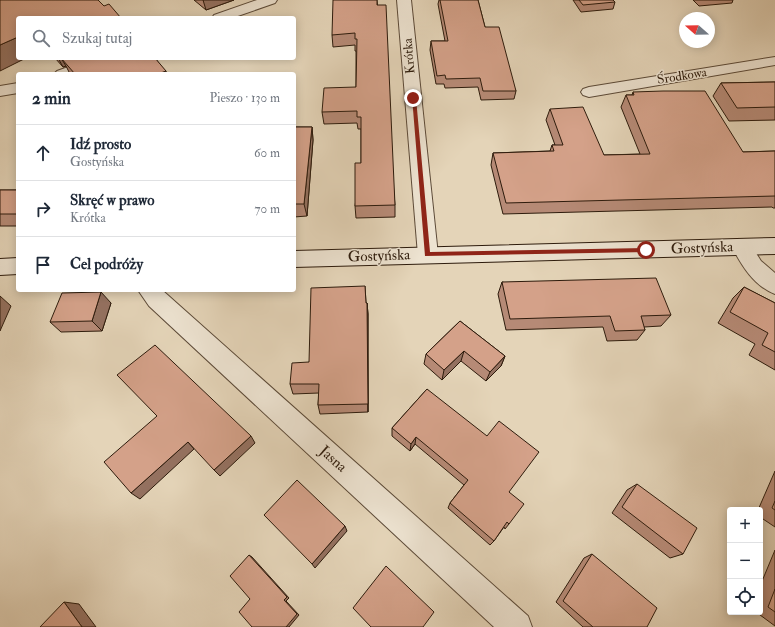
<!DOCTYPE html>
<html lang="pl">
<meta charset="utf-8">
<style>
body{margin:0;font-family:"IM FELL Double Pica",serif;background:#f2f2f3;color:#1f2937}
.controls{position:absolute;right:12px;bottom:12px;display:grid;overflow:hidden;border-radius:4px;box-shadow:0 2px 10px #0003}
.controls button{width:36px;height:36px;display:grid;place-items:center;padding:0;border:0;border-bottom:1px solid #e0e1e3;background:#fff;color:#1f2937;font:20px sans-serif}
.compass{position:absolute;left:679px;top:12px;width:36px;height:36px;border-radius:50%;background:#fff;box-shadow:0 2px 10px #0003;rotate:290deg}
.stop{position:absolute;width:12px;height:12px;margin:-9px;border:3px solid #8f2418;border-radius:50%;background:#fff}
.stop.end{background:#8f2418;border-color:#fff;box-shadow:0 1px 4px #0008}
.list{margin:0;padding:0;list-style:none}
h2{display:flex;justify-content:space-between;align-items:center;height:52px;margin:0;padding:0 16px;font-size:17px}
h2 small{font-size:13px;font-weight:400;color:#747a83}
.list li{display:grid;grid-template-columns:26px 1fr auto;gap:12px;align-items:center;box-sizing:border-box;height:56px;padding:0 16px;border-top:1px solid #e0e1e3}
.list b{display:block;font-size:15px;white-space:nowrap}
.list p{margin:0;font-size:13px;white-space:nowrap;color:#747a83}
.list em{font-size:13px;font-style:normal;color:#747a83}
.icon{flex:none;width:22px;height:22px;fill:none;stroke:currentColor;stroke-width:2;stroke-linecap:round;stroke-linejoin:round}
.map{position:relative;flex:none;width:775px;height:627px;overflow:hidden}
.search{position:absolute;background:#fff;box-shadow:0 2px 10px #0003;left:16px;top:16px;width:280px;height:44px;display:flex;align-items:center;gap:10px;box-sizing:border-box;padding:0 14px;border-radius:4px;color:#747a83;font-size:15px}
.panel{position:absolute;background:#fff;box-shadow:0 2px 10px #0003;left:16px;top:72px;width:280px;height:220px;border-radius:4px}
.map>svg:first-child{display:block}
</style>
<div class="map">
<svg width="775" height="627" viewBox="0 0 775 627">
<rect width="100%" height="100%" fill="#e4d4b8"/>
<filter id="stains"><feTurbulence type="fractalNoise" baseFrequency=".005" numOctaves="4"/><feColorMatrix values="0 0 0 0 .2 0 0 0 0 .09 0 0 0 0 .02 0 0 0 .5 -.17"/></filter>
<radialGradient id="worn" r=".72"><stop offset=".6" stop-color="#630" stop-opacity="0"/><stop offset="1" stop-color="#630" stop-opacity=".3"/></radialGradient>
<g fill="none" stroke-linecap="round" stroke-linejoin="round">
<defs>
<g id="street">
<path d="M257 0H277L275 3 232 18H212L214 15Z"/>
<path d="M397 0H411L438 255 435 261 428 263 421 261 418 255Z"/>
<path d="M775 57V65L589 97 583 95 581 92 583 89 589 87Z"/>
<path d="M93 58H114L112 61 76 74H54L57 71Z"/>
<path d="M18 83V93L0 96V86Z"/>
<path d="M742 239 749 242 761 261 775 273V294C754 286 742 266 732 247L735 242Z"/>
<path d="M138 290H162L528 616 532 627H494L149 306Z"/>
</g>
<g id="secondary">
<path d="M775 238V254L294 267V251Z"/>
<path d="M18 258V274L0 275V259Z"/>
</g>
</defs>
<use href="#street" stroke="#5b4937" stroke-width="2"/>
<use href="#secondary" stroke="#2d1b0c" stroke-width="2"/>
<use href="#street" fill="#ede3d1" fill-rule="evenodd"/>
<use href="#secondary" fill="#ede3d1" fill-rule="evenodd"/>
</g>
<g fill="#b68a76" stroke="#2d1b0c">
<path d="M194 0H234L206 10Z"/>
<path d="M377 0 395 205V217L356 218 355 206 361 163V129H358L357 123 324 124 322 112 356 87V51H355V45L333 47 332 35Z"/>
<path d="M439 0H478L485 27 516 91 514 99 481 100 478 87 445 88 444 84H436L430 50 431 41H445L438 4Z"/>
<path d="M573 0H613L615 2 613 9 581 12Z"/>
<path d="M693 0H733L732 3 699 6Z"/>
<path d="M55 58H155L167 74H70L66 66 63 67Z"/>
<path d="M775 82V120L729 121 713 96 721 83Z"/>
<path d="M633 92 743 152 775 151V208H773L772 207 503 214 491 165 493 153 550 151 552 145H555L546 120 550 109 604 155 640 154 621 107 626 95H632Z"/>
<path d="M294 127H312L313 140 307 216 294 217Z"/>
<rect x="0" y="190" width="18" height="36"/>
<path d="M502 282 671 315 661 326 644 327 645 330 637 340 607 341 603 327 506 330 498 294Z"/>
<path d="M365 286 366 303H367L368 314V412L320 414 318 405 319 393 293 394 290 384 309 362Z"/>
<path d="M744 287 775 303V370L749 355 755 344 718 323 733 298Z"/>
<path d="M111 303 102 331 61 332 50 322Z"/>
<path d="M460 321 505 356 501 366 486 381 461 361 442 380 424 364 426 354Z"/>
<path d="M427 389 509 492V524L505 529 504 527 494 541 490 545 448 508 450 503 464 485 415 444 410 451 392 436V428Z"/>
<path d="M775 471V527L760 517V510H758Z"/>
<path d="M637 484 683 554 670 558 612 513 627 490Z"/>
<path d="M775 550V626L756 612H760V586Z"/>
<path d="M592 554 647 627H583L556 602 584 558Z"/>
</g>
<g fill="#947160" stroke="#2d1b0c">
<path d="M203 0H234L206 10Z"/>
<path d="M18 37V58H26L0 71V45Z"/>
<path d="M58 58H61L66 66 63 67Z"/>
<path d="M166 71 167 74H158Z"/>
<path d="M312 127 313 140 307 216 304 204Z"/>
<path d="M101 292 111 303 102 331 92 321Z"/>
<path d="M0 296 11 306 0 331Z"/>
<path d="M367 303 368 314V412V404Z"/>
<path d="M464 351 461 361 442 380 444 370Z"/>
<path d="M505 356 501 366 486 381 490 372Z"/>
<path d="M251 436 255 443 220 476 214 470Z"/>
<path d="M416 437 415 444 410 451 411 444Z"/>
<path d="M188 442 194 449 140 499 131 493Z"/>
<path d="M345 526 347 531 315 568 312 564Z"/>
<path d="M249 555 252 557 289 598 286 601 299 615 289 627H286Z"/>
<path d="M64 602 79 604 96 627H82Z"/>
</g>
<g fill="#d4a189" stroke="#2d1b0c">
<path d="M0 0H98L104 6 109 4 121 18H18V37L0 45Z"/>
<path d="M333 0H377V5H386L395 205 355 206V163H361V117H357V111L322 112 324 88 356 87 357 39H355V33L332 35Z"/>
<path d="M440 0H478L485 27H499L516 91H483L480 78 446 79 445 75 437 76 431 41H448Z"/>
<path d="M579 0H613L615 2 583 5Z"/>
<path d="M61 58H155L166 71 158 74H74H75Z"/>
<path d="M775 82V107L737 108 721 83Z"/>
<path d="M663 91H705L743 152 775 151V196L506 203 493 153 554 151 552 145H563L550 109 583 107 604 155 650 154 626 95H634L633 92Z"/>
<path d="M294 127H312L304 204H294Z"/>
<rect x="0" y="190" width="18" height="24"/>
<path d="M656 278 671 315 641 316 645 330 615 331 610 316 510 319 502 282Z"/>
<path d="M365 286 366 303H367L368 404 318 405 319 384H290L292 363 309 362 311 288Z"/>
<path d="M744 287 775 303V352L762 345 768 333 730 312Z"/>
<path d="M101 292 92 321 50 322 62 293Z"/>
<path d="M460 321 505 356 490 372 464 351 444 370 426 354Z"/>
<path d="M155 345 251 436 214 470 188 442 131 493 104 462 157 416 117 375Z"/>
<path d="M427 389 487 436 499 421 539 452 509 492 524 504 509 524 507 522 494 541 450 503 468 480 416 437 411 444 392 428Z"/>
<path d="M297 480 345 526 312 564 264 515Z"/>
<path d="M637 484 697 528 683 554 622 507Z"/>
<path d="M775 501V510L772 508Z"/>
<path d="M592 554 657 608 647 627H593L563 601Z"/>
<path d="M249 555 287 597 284 600 297 614 286 627H252L239 612 250 599 230 576Z"/>
<path d="M386 566 434 612 423 627H371L353 608Z"/>
<path d="M775 589V612L768 607Z"/>
<path d="M64 602 82 627H40Z"/>
</g>
<path fill="#8f2418" d="M412 97 416 98 430 252 646 248 649 250 648 252 425 256Z"/>
<g text-anchor="middle" dominant-baseline="central" stroke-width="3" stroke-linejoin="round" paint-order="stroke">
<g font-size="13" fill="#2d1b0c" stroke="#ede3d1">
<text transform="translate(409 56) rotate(-95)">Krótka</text>
<text transform="translate(682 76) rotate(-9)">Środkowa</text>
</g>
<g font-size="15" fill="#2d1b0c" stroke="#ede3d1">
<text transform="translate(702 248) rotate(-2)">Gostyńska</text>
<text transform="translate(379 256) rotate(-2)">Gostyńska</text>
<text transform="translate(333 459) rotate(42)">Jasna</text>
</g>
</g>
<rect width="100%" height="100%" filter="url(#stains)"/>
<rect width="100%" height="100%" fill="url(#worn)"/>
</svg>
<div class="controls">
<button>+</button>
<button>−</button>
<button><svg class="icon" aria-label="locate" viewBox="0 0 24 24"><circle cx="12" cy="12" r="6"/><path d="M12 2v4M12 18v4M2 12h4M18 12h4"/></svg></button>
</div>
<svg class="compass" viewBox="-18 -18 36 36"><path d="M0-13l5 13h-10z" fill="#e53935"/><path d="M0 13l5-13h-10z" fill="#747a83"/></svg>
<div class="stop" style="left:646px;top:250px"></div>
<div class="stop end" style="left:413px;top:98px"></div>
<div class="search"><svg class="icon" aria-label="search" viewBox="0 0 24 24"><circle cx="10" cy="10" r="6"/><path d="M15 15l6 6"/></svg>Szukaj tutaj</div>
<section class="panel">
<h2>2 min<small>Pieszo · 130 m</small></h2>
<ul class="list">
<li><svg class="icon" aria-label="ahead" viewBox="0 0 24 24"><path d="M12 20V5M6 11l6-6 6 6"/></svg><div><b>Idź prosto</b><p>Gostyńska</p></div><em>60 m</em></li>
<li><svg class="icon" aria-label="right" viewBox="0 0 24 24"><path d="M7 20v-9h11M14 6l5 5-5 5"/></svg><div><b>Skręć w prawo</b><p>Krótka</p></div><em>70 m</em></li>
<li><svg class="icon" aria-label="arrive" viewBox="0 0 24 24"><path d="M6 21V4h12l-3 4 3 4H6"/></svg><div><b>Cel podróży</b></div></li>
</ul>
</section>
</div>
